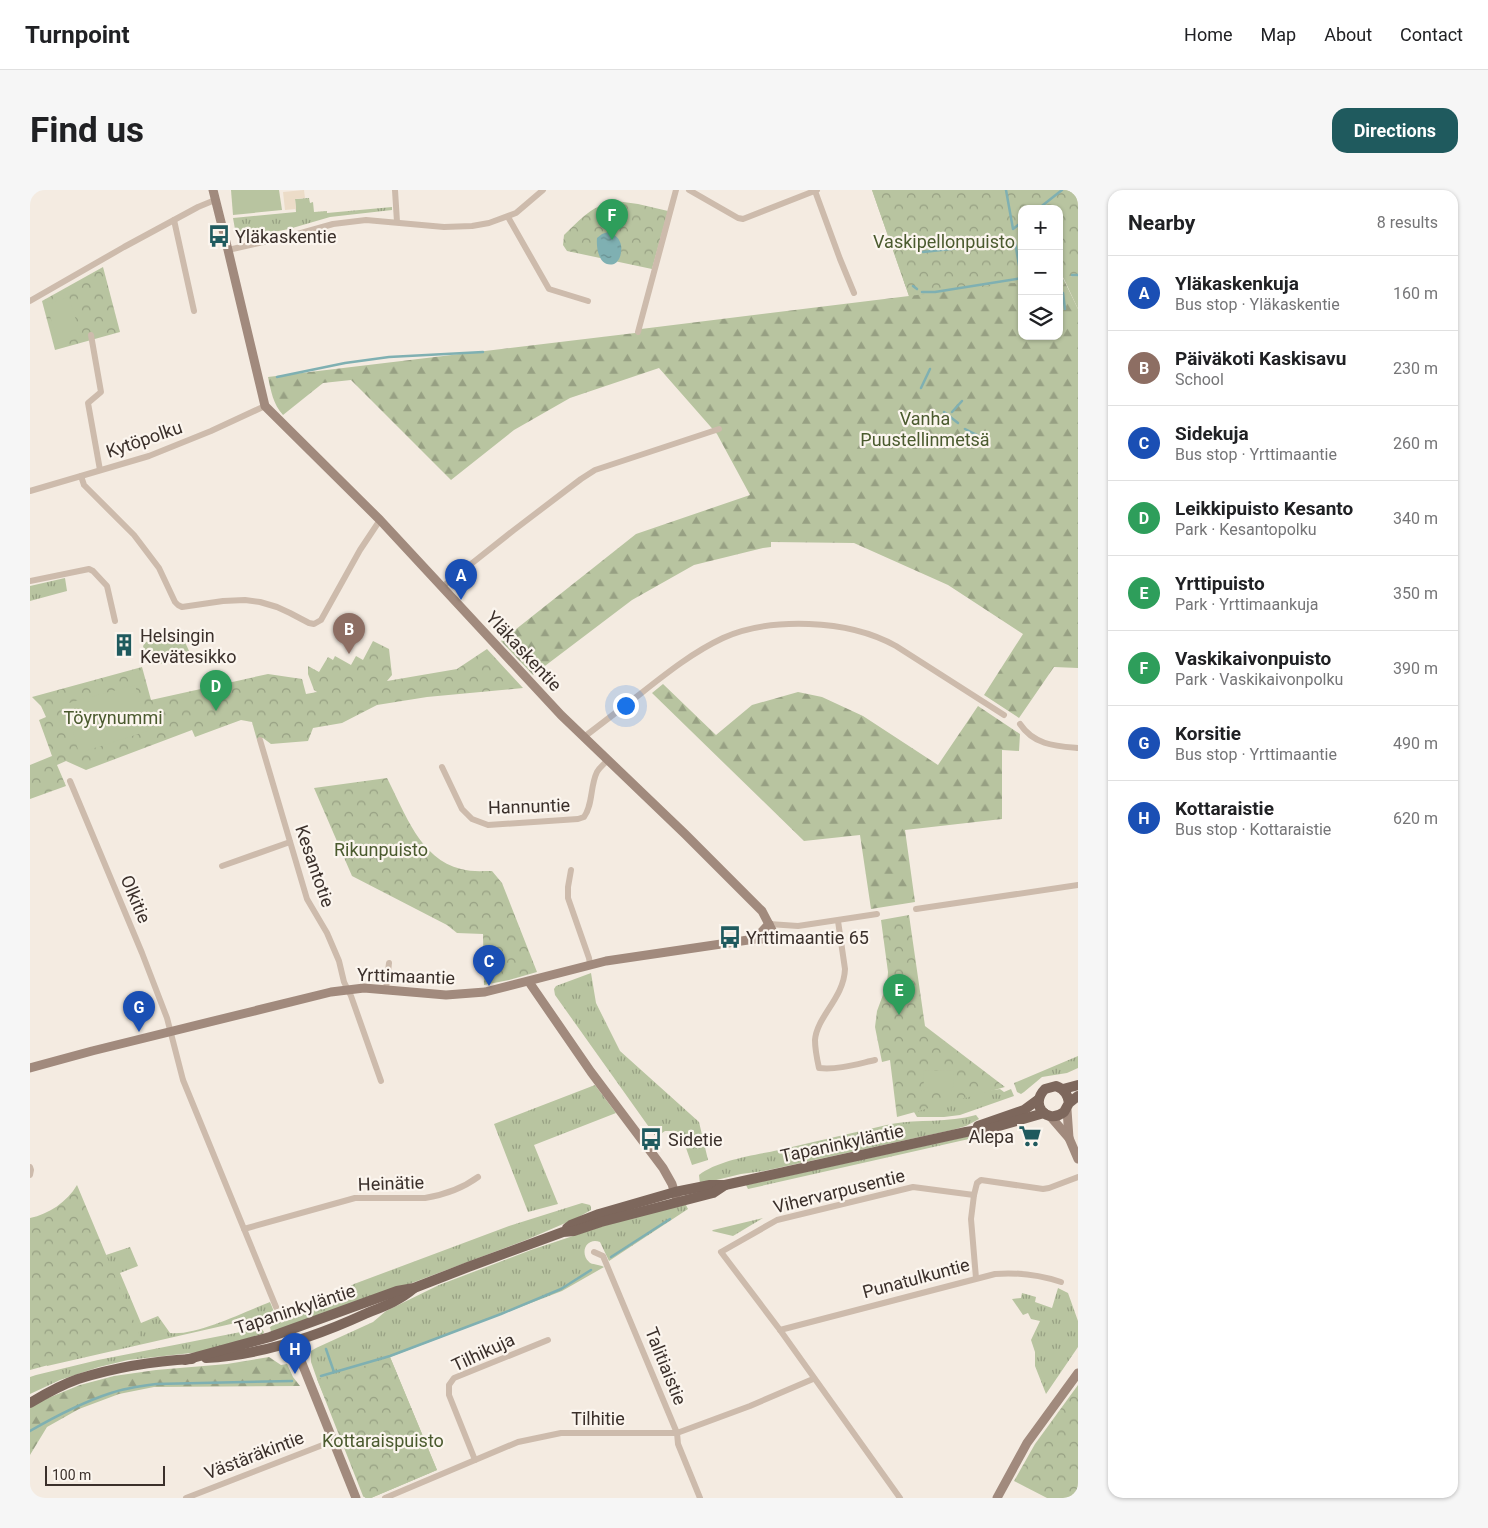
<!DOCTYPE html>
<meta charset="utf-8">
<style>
body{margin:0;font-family:Roboto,sans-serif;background:#f6f6f6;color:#202124}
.controls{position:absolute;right:15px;top:15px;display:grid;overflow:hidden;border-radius:10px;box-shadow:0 1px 4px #0004}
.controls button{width:45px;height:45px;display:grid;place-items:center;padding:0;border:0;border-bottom:1px solid #e0e0e0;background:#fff;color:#202124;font:25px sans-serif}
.scale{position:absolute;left:15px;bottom:12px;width:120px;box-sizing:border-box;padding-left:5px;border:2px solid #3b302b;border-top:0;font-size:14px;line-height:18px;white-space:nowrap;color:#3b302b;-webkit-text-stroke:4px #fbf5ee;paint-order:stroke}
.you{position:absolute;left:595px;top:515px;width:18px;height:18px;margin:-12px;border:4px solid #fff;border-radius:50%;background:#1a73e8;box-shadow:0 0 0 8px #1a73e833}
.badge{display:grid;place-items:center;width:32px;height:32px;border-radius:50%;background:#1f5a5e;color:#fff;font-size:16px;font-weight:700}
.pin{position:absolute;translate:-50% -41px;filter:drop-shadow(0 1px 2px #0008)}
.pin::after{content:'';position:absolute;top:26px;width:18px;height:15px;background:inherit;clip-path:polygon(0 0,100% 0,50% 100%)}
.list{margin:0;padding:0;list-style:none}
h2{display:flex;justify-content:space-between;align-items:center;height:65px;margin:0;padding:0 20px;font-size:21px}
h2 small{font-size:16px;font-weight:400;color:#757577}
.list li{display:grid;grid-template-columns:32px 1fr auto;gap:15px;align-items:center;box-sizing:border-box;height:75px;padding:0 20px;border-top:1px solid #e0e0e0}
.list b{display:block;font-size:19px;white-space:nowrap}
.list p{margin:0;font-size:16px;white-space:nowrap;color:#757577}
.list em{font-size:16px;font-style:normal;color:#757577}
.icon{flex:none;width:28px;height:28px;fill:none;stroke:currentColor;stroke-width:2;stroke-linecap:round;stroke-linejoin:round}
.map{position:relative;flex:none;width:1048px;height:1308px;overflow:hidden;border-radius:15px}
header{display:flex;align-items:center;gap:30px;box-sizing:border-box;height:70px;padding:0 25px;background:#fff;border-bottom:1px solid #e0e0e0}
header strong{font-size:24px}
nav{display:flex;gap:28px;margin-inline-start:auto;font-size:18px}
.intro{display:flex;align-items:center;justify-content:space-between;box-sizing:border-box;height:120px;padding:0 30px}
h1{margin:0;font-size:35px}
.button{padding:12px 22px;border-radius:15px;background:#1f5a5e;color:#fff;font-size:18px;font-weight:700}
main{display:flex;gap:30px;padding:0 30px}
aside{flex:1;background:#fff;border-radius:15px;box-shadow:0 1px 4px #0004}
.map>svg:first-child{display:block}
</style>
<header>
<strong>Turnpoint</strong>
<nav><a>Home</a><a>Map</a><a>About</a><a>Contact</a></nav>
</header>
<div class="intro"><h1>Find us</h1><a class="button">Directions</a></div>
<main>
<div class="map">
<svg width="1048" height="1308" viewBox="0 0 1048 1308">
<defs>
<pattern id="grass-tufts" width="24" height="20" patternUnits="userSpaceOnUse" patternTransform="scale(1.25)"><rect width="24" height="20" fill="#b8c4a0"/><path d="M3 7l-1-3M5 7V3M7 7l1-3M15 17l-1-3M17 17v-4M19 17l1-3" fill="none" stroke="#97a083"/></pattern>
<pattern id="forest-firs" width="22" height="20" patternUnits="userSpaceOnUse" patternTransform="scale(1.25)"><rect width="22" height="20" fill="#b8c4a0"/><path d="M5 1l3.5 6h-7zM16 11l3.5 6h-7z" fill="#97a083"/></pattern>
<pattern id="park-crowns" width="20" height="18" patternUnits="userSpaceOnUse" patternTransform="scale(1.25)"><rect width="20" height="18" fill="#b8c4a0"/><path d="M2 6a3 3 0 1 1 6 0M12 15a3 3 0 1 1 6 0" fill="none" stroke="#97a083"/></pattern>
<pattern id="water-ripples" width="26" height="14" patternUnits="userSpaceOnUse" patternTransform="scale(1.25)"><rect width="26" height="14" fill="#7fb0b2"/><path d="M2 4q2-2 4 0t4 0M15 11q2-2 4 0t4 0" fill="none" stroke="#699091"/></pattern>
</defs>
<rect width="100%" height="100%" fill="#f4ebe1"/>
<g fill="url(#grass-tufts)">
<path d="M279 8 280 13 283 12 284 22 297 21V23L362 17V20L300 27 259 39 217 47 211 48 206 45 203 28 266 22 265 9Z"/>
<path d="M35 388 37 401 0 411V396Z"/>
<path d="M561 783 566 813 590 861 669 932 678 970 662 975 656 958 644 941H635L626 947 525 805 524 799 526 796Z"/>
<path d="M1048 866V878L1037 883 1012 887 994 902 991 904 987 902 984 893Z"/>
<path d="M565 895 586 923 504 955 528 1014 498 1022 464 934Z"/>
<path d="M970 899 974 902 981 899 984 906 930 925 914 927H887L884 922 881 911Z"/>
<path d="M946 925 949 929 936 936 922 940 734 981 711 984 670 994 669 985C688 970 725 965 749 960 786 951 824 943 861 934 889 929 918 933 946 925Z"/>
<path d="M953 943V946L930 951 718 999 716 995Z"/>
<path d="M552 1013 560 1015 561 1017V1020L547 1028 496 1050 358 1102 241 1142 240 1137 244 1134 279 1119 324 1094 479 1036Z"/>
<path d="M655 1013 658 1019 579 1071 570 1052C557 1047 549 1062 559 1072 562 1075 569 1074 574 1077L532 1101 360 1167 407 1280 341 1308H336L333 1306 335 1303 287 1189 281 1172V1161L286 1158 343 1132 356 1121 409 1095 501 1060 573 1036Z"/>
<path d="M733 1028 703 1046 682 1041 683 1040Z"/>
<path d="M100 1057 108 1076 90 1083 111 1133 128 1126 140 1143C166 1146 214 1122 240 1112L245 1124 17 1176 14 1164 84 1100 76 1065Z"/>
<path d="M1028 1098 1038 1103 1048 1131V1157L1016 1204 1005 1176V1162L1001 1150 1010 1131 1001 1129 998 1123 993 1125 982 1109 991 1108 992 1103 1006 1107 1005 1112 1022 1118Z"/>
<path d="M231 1138 234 1142 233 1144 170 1162 98 1170 69 1177 30 1190 0 1204V1187L6 1185 68 1170Z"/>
</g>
<g fill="url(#forest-firs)" fill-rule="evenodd">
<path d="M842 0H1048L1033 88 1048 119V478L1024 477 989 528 954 505 993 444 918 395 824 353 741 352V357L733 358 664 375 602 410 503 485 471 451 606 344 720 305 687 244 629 178 540 208 484 240 421 290 321 190 293 193 253 225C243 214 241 201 238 187L605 143 611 139 879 106ZM992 19H1029V146H992Z"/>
<path d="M633 494 686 545 722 515 768 502 792 507 833 526 908 575 948 516 990 544 989 561 972 560V629L875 640 885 712 841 719 830 645 774 651 622 503Z"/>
<path d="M239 1167 251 1175 257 1174 263 1187 270 1196 124 1197 89 1204 49 1219 17 1237 0 1265V1218L6 1213 50 1195 84 1186 126 1180 197 1174Z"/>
</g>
<g fill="url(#park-crowns)">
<path d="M842 0H1048V86L1029 88V19H992V92L879 106Z"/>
<path d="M586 11 608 14 638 21 622 79 537 61 533 55 534 45C551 29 562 15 586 11Z"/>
<path d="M73 77 90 142 25 160 12 111Z"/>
<path d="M343 451 359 459 362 485 357 491 427 479 457 459 493 498 397 507 347 515 312 533 283 538 278 551 241 554 233 548 227 550 222 532 211 530 165 547 162 540 56 580 36 571 27 575 36 596 0 609V575L22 566 9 530 16 527 11 516 2 507 112 477 121 510 238 484 272 489 276 504 287 502 284 500 278 484V476L289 482 298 467 303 470 305 466 321 475 326 466 333 470Z"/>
<path d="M357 588C375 623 390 669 431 679 441 682 452 681 462 681L472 693 507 782 479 790 454 795 453 744 427 743 417 735 322 686 284 598Z"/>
<path d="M879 725 895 836 975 897 867 927 860 870 852 872 845 837 847 821 857 794 858 782 851 730Z"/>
<path d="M47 995 113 1153 70 1161 0 1180V1028C19 1024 37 1012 47 995Z"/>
<path d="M360 1167 407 1280 341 1308H336L333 1306 287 1189 332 1177Z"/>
<path d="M1048 1195V1308H1017L984 1291 1005 1254Z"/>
</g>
<g fill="#b8c4a0">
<path d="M201 0H249L252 20 203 25Z"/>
<path d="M1048 86V119L1033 87Z"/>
<path d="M39 107 51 147 29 154 16 114Z"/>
<path d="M151 443 159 461V466L135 473 119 475 113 456 116 452Z"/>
<path d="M105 495 118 541 49 563 35 514Z"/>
<path d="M923 880 924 897H894L893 881Z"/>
</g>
<path fill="#ecdcc8" d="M274 0 275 8 265 9 266 19 255 20 253 2Z"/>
<path fill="url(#water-ripples)" d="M578 42C584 44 588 47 590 52 593 58 591 71 584 74 569 78 566 58 567 48L572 44Z"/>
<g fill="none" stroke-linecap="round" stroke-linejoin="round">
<g stroke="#7fb0b2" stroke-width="2.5">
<path d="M976 0 983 39 992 32"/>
<path d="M1008 19 1032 0"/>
<path d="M893 62 985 52 990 81"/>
<path d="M1042 85H1048"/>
<path d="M1031 86 1032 91"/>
<path d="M883 96 887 99"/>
<path d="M892 102H905L992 88"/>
<path d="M1033 103 1035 119"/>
<path d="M247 187 315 173 359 167 453 162"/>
<path d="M891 198 900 179"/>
<path d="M914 222 928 233"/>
<path d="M922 222 932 211"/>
<path d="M935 239 951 247"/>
<path d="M581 1067 640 1029"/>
<path d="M296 1159 304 1182"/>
<path d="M291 1186 360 1166 471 1124 531 1099 561 1080"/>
<path d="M0 1241C26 1226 53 1212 81 1203 95 1198 111 1196 126 1194L262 1191"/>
</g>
<g stroke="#cdbbac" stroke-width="6">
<path d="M365 0 367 32"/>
<path d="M659 0 708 28 713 29 787 0"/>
<path d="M785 1 810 69 824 103"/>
<path d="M478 27 519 99 558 111"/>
<path d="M144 30 164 121"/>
<path d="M198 60 264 45 303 34 336 30 414 37 442 36 459 33 486 23 513 0"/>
<path d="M0 111 94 57 168 17 185 10"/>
<path d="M608 142 646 0"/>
<path d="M61 145 71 202 58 213 70 280"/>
<path d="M51 286 54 295 104 345 129 378 145 412 148 415 152 417 193 411 215 410 230 412 247 417 260 423 279 433 284 434 291 430 330 360 350 330"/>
<path d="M0 301 119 266 181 241 235 216"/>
<path d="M0 391 59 379 63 381 77 396 85 431"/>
<path d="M412 397 484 340 551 289 565 280 689 239"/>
<path d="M990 534C1004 555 1025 556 1048 558"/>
<path d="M554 547C571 534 588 521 605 508 633 486 661 463 693 448 719 436 751 433 779 434 809 435 839 441 866 456L974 525"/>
<path d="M230 550 277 709 297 743 309 771 314 792 321 806 351 891"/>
<path d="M412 577 432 619 442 629 458 635 548 629 554 627C563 615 560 596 567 582 570 577 574 574 578 570"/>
<path d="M40 591 112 763 137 828 153 890 246 1117"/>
<path d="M192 676 260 652"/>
<path d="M541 680 538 697V708L559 768 560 774"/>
<path d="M886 719 1048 695"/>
<path d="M808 731 815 779C814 808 787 826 785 850 785 860 787 869 789 878 808 880 827 874 845 870"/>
<path d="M739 734 768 736 847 724"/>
<path d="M356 799 359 773"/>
<path d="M0 977 1 980 0 985"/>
<path d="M944 1005 941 1029 946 1088"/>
<path d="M214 1039 325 1008H395C413 1005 433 998 448 987"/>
<path d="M564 1062 573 1066 647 1243 648 1254 670 1308"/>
<path d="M750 1140 965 1084C988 1082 1009 1085 1031 1092"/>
<path d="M445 1270 419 1205V1195L424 1188 518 1150"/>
<path d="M156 1308 303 1251"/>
<path d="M355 1308 488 1252 531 1243H647L720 1216 783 1189"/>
<path d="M870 1308 750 1140 691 1062 747 1030 883 997 944 1005 947 993 951 990 1013 999 1019 998 1048 987"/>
</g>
<g stroke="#a18a7d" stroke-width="9">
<path d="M725 749 739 734"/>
<path d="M499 792 561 882 633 978 642 994 646 1007"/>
<path d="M0 878 62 861 301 802 334 798 416 805 455 802 576 771 725 749H737L743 742 732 721 655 644 531 525 350 330 235 216 198 60 183 0"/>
<path d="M1037 920 1039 948"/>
<path d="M1020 926 1039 948 1048 969"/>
<path d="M259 1141 326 1308"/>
<path d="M967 1308 997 1253 1048 1183"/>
</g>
<g stroke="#7d675c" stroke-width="10">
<path d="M1033 899 1048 895"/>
<path d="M1039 913C1038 904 1034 899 1026 896L1015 899C999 915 1017 935 1034 922L1039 913 1048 906"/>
<path d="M948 936 994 920 1009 909"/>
<path d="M537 1038 541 1035 569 1024 645 1002 680 995H695L936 942 962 938 1014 923"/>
<path d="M176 1168C232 1165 285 1147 335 1124 352 1117 369 1111 383 1099"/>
<path d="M155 1170 240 1147 367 1101 384 1098 438 1077 533 1042 544 1041 571 1032 683 1003 695 995"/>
<path d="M0 1213C15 1204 31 1195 48 1189 83 1178 125 1171 162 1169"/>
</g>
</g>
<defs>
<symbol id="bus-bare" viewBox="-9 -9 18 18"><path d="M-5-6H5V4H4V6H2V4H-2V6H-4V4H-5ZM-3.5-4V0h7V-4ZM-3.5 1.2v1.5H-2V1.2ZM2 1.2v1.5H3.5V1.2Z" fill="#1f5a5e" stroke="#fbf5ee" stroke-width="2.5" paint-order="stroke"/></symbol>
<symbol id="building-bare" viewBox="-9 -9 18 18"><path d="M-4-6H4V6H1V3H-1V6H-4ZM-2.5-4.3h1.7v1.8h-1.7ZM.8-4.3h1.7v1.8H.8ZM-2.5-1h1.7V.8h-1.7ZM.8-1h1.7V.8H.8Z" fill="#1f5a5e" stroke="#fbf5ee" stroke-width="2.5" paint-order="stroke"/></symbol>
<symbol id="supermarket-bare" viewBox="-9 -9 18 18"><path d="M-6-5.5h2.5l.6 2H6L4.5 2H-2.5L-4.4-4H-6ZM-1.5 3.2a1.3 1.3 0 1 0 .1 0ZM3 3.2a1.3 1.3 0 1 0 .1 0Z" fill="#1f5a5e" stroke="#fbf5ee" stroke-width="2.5" paint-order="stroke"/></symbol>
</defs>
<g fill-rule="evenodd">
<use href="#bus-bare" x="173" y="30" width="32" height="32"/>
<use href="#building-bare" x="78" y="439" width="32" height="32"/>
<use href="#bus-bare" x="684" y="731" width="32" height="32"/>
<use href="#supermarket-bare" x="984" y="930" width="32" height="32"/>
<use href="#bus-bare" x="605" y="933" width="32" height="32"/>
</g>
<g text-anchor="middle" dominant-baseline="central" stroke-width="4.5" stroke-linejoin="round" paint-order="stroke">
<g font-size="18" fill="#3b302b" stroke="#fbf5ee" text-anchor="start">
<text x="205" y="46">Yläkaskentie</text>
<text x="110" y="445">Helsingin<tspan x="110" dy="21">Kevätesikko</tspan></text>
<text x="716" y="747">Yrttimaantie 65</text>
<text x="984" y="946" text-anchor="end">Alepa</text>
<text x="638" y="949">Sidetie</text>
</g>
<g font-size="18" fill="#4a5a2e" stroke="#fbf5ee">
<text x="914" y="51">Vaskipellonpuisto</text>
<text x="895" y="228">Vanha<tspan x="895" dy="21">Puustellinmetsä</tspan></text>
<text x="83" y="527">Töyrynummi</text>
<text x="351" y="659">Rikunpuisto</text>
<text x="353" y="1250">Kottaraispuisto</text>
</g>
<g font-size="18" fill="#3b302b" stroke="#fbf5ee">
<text transform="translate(114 249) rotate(-19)">Kytöpolku</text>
<text transform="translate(494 461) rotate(47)">Yläkaskentie</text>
<text transform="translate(499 616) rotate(-2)">Hannuntie</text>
<text transform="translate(285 676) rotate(71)">Kesantotie</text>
<text transform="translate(106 709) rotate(67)">Olkitie</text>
<text transform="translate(376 786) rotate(2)">Yrttimaantie</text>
<text transform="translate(812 953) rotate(-12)">Tapaninkyläntie</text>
<text transform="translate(361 993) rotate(-2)">Heinätie</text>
<text transform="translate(809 1001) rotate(-14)">Vihervarpusentie</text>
<text transform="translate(886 1088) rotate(-15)">Punatulkuntie</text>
<text transform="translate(265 1119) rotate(-18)">Tapaninkyläntie</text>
<text transform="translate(453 1162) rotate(-25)">Tilhikuja</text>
<text transform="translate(636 1176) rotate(68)">Talitiaistie</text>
<text x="568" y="1228">Tilhitie</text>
<text transform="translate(224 1265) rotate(-21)">Västäräkintie</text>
</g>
</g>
</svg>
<div class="controls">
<button>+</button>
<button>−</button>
<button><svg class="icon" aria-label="layers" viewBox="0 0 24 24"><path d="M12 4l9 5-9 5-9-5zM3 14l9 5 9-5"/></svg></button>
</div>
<div class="scale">100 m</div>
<div class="you"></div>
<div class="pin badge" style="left:431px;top:410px;background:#1a4fb4">A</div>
<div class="pin badge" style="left:319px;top:464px;background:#8d6e63">B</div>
<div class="pin badge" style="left:459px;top:796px;background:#1a4fb4">C</div>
<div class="pin badge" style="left:186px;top:521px;background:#2e9e5b">D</div>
<div class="pin badge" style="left:869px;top:825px;background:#2e9e5b">E</div>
<div class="pin badge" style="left:582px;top:50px;background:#2e9e5b">F</div>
<div class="pin badge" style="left:109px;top:842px;background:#1a4fb4">G</div>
<div class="pin badge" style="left:265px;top:1184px;background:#1a4fb4">H</div>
</div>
<aside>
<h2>Nearby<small>8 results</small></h2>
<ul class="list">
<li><span class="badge" style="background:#1a4fb4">A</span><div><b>Yläkaskenkuja</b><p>Bus stop · Yläkaskentie</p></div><em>160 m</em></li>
<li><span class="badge" style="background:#8d6e63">B</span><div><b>Päiväkoti Kaskisavu</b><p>School</p></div><em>230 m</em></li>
<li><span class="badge" style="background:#1a4fb4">C</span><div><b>Sidekuja</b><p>Bus stop · Yrttimaantie</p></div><em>260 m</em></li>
<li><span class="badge" style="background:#2e9e5b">D</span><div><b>Leikkipuisto Kesanto</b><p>Park · Kesantopolku</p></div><em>340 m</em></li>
<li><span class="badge" style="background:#2e9e5b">E</span><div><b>Yrttipuisto</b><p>Park · Yrttimaankuja</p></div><em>350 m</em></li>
<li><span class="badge" style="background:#2e9e5b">F</span><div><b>Vaskikaivonpuisto</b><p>Park · Vaskikaivonpolku</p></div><em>390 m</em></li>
<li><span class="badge" style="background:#1a4fb4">G</span><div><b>Korsitie</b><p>Bus stop · Yrttimaantie</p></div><em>490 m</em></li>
<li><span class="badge" style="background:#1a4fb4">H</span><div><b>Kottaraistie</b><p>Bus stop · Kottaraistie</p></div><em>620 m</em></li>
</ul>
</aside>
</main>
